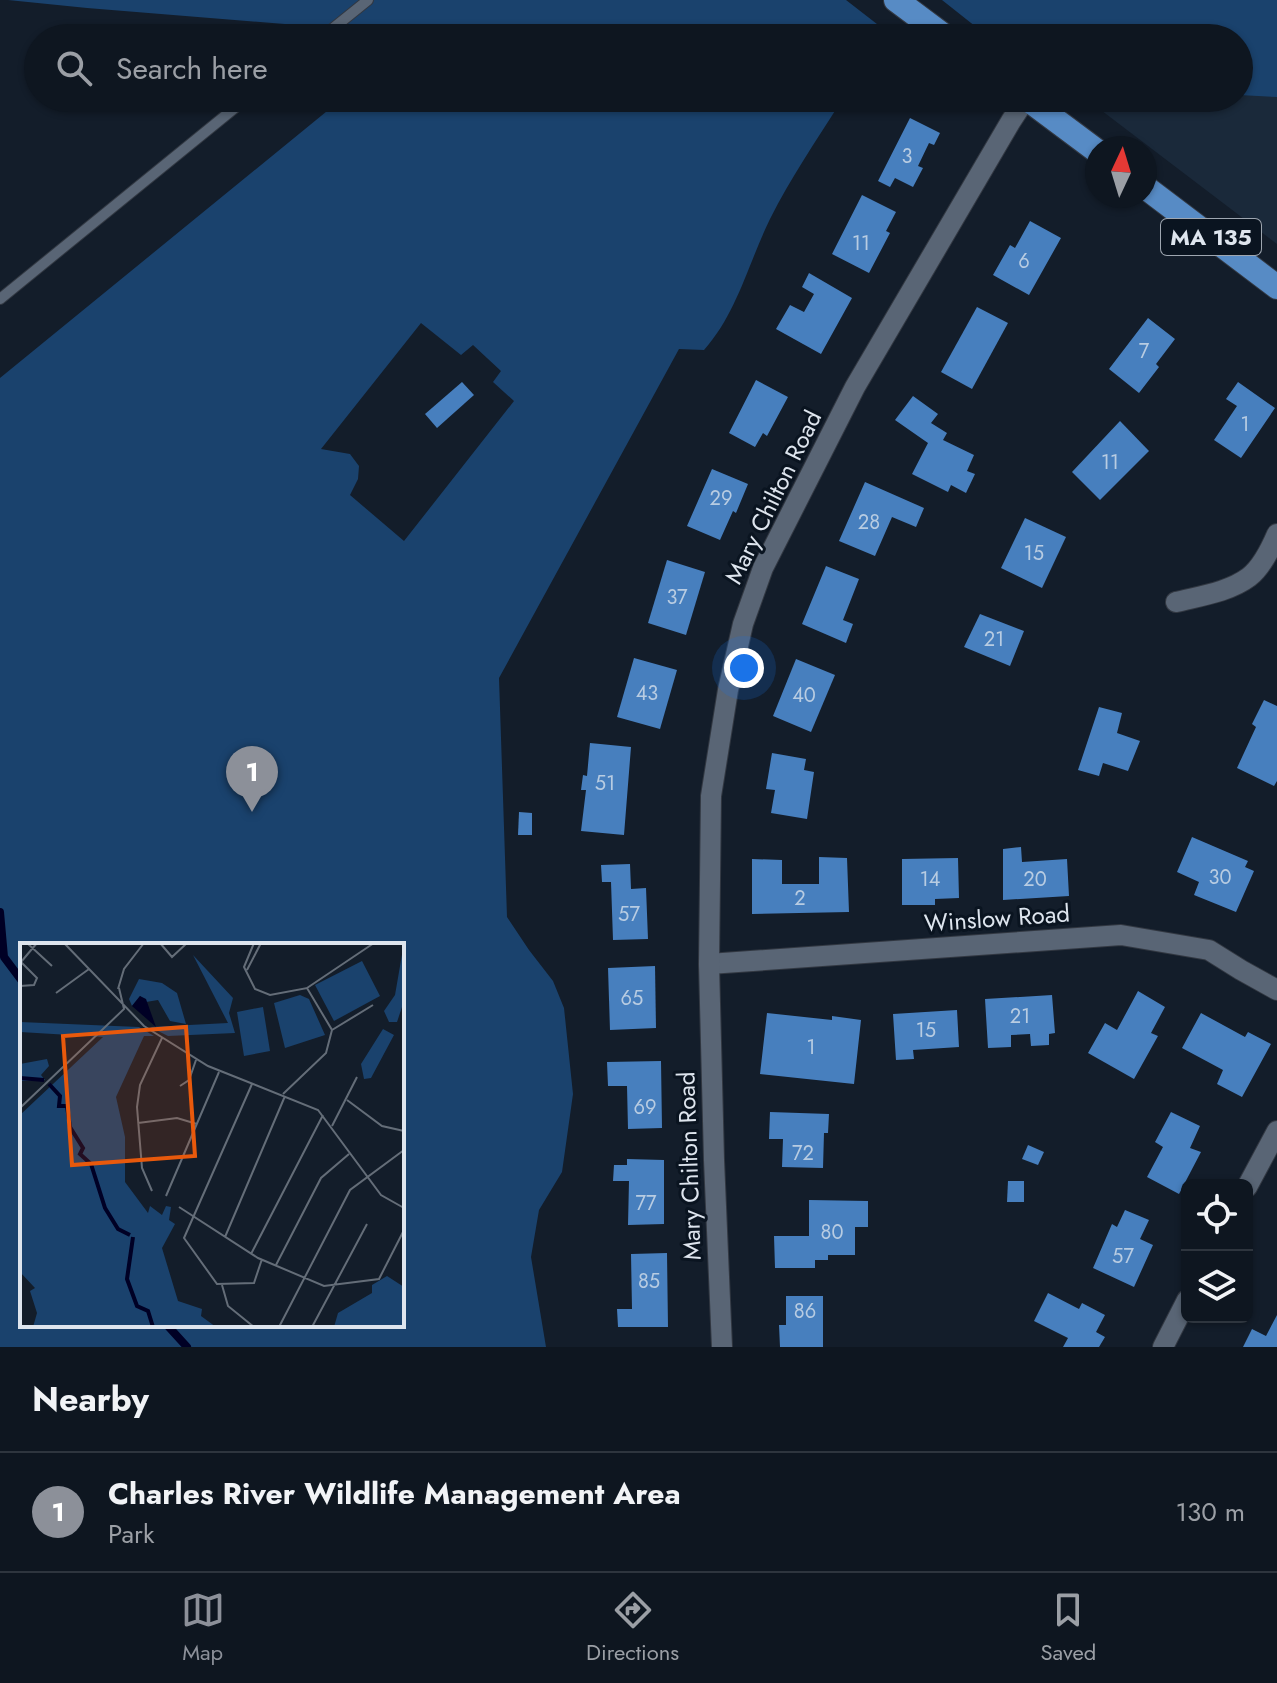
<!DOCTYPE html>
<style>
body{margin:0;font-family:Jost,sans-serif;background:#1c232d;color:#f1f3f6}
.controls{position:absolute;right:24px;bottom:24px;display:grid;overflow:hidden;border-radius:12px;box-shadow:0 2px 6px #0004}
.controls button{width:72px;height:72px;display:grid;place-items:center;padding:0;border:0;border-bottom:2px solid #2e353e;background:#0e1620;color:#f1f3f6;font:40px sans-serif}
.compass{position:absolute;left:1085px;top:136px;width:72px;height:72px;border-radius:50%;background:#0e1620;box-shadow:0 2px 6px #0004;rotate:4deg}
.you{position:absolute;left:744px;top:668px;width:28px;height:28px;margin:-20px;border:6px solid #fff;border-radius:50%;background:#1a73e8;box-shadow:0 0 0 12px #1a73e833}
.badge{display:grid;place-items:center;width:52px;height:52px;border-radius:50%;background:#8c9099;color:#fff;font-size:26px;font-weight:700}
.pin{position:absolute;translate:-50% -66px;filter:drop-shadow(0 2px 4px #0008)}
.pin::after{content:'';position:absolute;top:42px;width:28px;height:24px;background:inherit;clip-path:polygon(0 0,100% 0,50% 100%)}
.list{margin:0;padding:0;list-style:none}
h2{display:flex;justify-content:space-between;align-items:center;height:104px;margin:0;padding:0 32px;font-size:34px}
h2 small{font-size:26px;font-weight:400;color:#9b9fa5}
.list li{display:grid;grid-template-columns:52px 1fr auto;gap:24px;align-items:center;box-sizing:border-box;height:120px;padding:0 32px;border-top:2px solid #2e353e}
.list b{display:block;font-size:30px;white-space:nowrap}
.list p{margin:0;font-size:26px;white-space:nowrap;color:#9b9fa5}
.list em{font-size:26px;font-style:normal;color:#9b9fa5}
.icon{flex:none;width:44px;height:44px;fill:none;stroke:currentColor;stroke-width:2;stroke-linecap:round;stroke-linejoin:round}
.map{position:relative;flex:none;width:1277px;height:1347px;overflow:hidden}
.search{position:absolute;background:#0e1620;box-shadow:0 2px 6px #0004;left:24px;right:24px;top:24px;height:88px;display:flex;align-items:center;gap:20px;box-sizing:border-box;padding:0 28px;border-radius:44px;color:#9b9fa5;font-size:30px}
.sheet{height:224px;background:#0e1620}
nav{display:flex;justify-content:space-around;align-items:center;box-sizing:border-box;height:112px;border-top:2px solid #2e353e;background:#0e1620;font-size:22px;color:#9b9fa5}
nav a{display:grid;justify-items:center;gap:4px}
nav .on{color:#8c9099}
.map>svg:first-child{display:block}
</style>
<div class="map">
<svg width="1277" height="1347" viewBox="0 0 1277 1347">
<rect width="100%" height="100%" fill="#131d2a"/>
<path fill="#1a293a" d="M1277 0V244L1085 98H1239V38Z"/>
<g fill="#1a426d" fill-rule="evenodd">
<path d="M8 0H846L895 38H416L419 35 87 8Z"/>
<path d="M942 0H1277V97L1239 95V38H990Z"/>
<path d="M343 98H840V103C816 141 790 179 770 219 748 264 737 313 704 350L679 349 499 678 507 917 529 950 553 981 564 1008 573 1094 562 1172 539 1210 531 1257 546 1347H0V378ZM421 323 461 355 473 345 501 371 493 382 514 401 404 541 350 495 358 479 359 466 350 454 321 449ZM22 945H402V1325H22Z"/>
</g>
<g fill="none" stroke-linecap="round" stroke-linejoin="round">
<g stroke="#000025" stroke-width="8">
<path d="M0 912 4 957 22 981"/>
<path d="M167 1325 187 1347"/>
</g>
</g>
<g fill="#477fbe">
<path d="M910 118 940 133 934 145 929 143 918 166 923 168 913 187 895 178 890 187 878 181Z"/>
<path d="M862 195 896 212 886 231 890 233 869 273 832 254Z"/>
<path d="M1030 221 1061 238 1029 295 993 275 1010 245 1015 248Z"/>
<path d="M809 273 852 298 821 354 776 329 790 305 804 312 814 294 802 287Z"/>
<path d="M977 307 1008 323 972 389 941 372Z"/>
<path d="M1148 318 1175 339 1156 364 1159 367 1139 393 1109 369Z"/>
<path d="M756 380 788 397 767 436 763 433 755 447 729 433Z"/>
<path d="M462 382 474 395 437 428 425 414Z"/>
<path d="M1238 382 1275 408 1241 458 1214 440 1237 406 1226 399Z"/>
<path d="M913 396 938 414 931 423 947 433 943 440 974 455 967 471 975 474 966 493 951 485 948 492 912 474 928 443 895 420Z"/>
<path d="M1120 421 1149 451 1100 500 1072 472Z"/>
<path d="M712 469 748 484 736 513 733 511 720 540 687 526Z"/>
<path d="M865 482 924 508 916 527 892 517 875 556 839 541Z"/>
<path d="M1025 518 1066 537 1042 588 1001 568Z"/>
<path d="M667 560 705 572 686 635 648 623Z"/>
<path d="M826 566 859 579 843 620 853 624 846 643 802 624Z"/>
<path d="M980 614 1024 631 1010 666 964 647Z"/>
<path d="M634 658 677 670 660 729 617 717Z"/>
<path d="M796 659 835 675 811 732 773 716Z"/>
<path d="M1264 700 1277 706V781L1274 786 1237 768 1256 727 1252 724Z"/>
<path d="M1099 707 1122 713 1117 733 1140 741 1128 771 1103 763 1099 776 1078 770Z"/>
<path d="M590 743 631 747 624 835 581 831 586 790H581L583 775 587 776Z"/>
<path d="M772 753 806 759 804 770 814 772 807 819 771 813 775 790 766 789Z"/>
<path d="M519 812 532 813V835H518Z"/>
<path d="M1192 837 1248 861 1245 867 1254 871 1236 912 1194 895 1199 882 1177 872Z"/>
<path d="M1021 847 1022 862 1067 859 1069 896 1003 900V849Z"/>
<path d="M819 857 847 858 849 912 752 914V859L782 860V884H819Z"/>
<path d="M958 858 959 898 935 899V905H902V859Z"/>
<path d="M630 864 631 889 646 888 648 939 613 940 611 882H602L601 865Z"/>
<path d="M655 966 656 1028 610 1030 608 968Z"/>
<path d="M1138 991 1165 1007 1151 1033 1158 1036 1134 1079 1088 1053 1105 1023 1117 1030Z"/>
<path d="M1052 995 1055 1033 1049 1034V1045L1031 1046 1030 1034 1011 1035V1047L988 1048 985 999Z"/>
<path d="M957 1010 959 1047 913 1050 914 1059 896 1060 893 1014Z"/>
<path d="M767 1013 832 1020V1016L861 1020 854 1084 760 1074Z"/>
<path d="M1201 1013 1245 1037 1248 1032 1271 1044 1242 1097 1217 1084 1223 1070 1182 1048Z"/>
<path d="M661 1061 662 1128 628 1129 627 1086H608L607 1062Z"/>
<path d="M770 1112 829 1114 828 1133H824L823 1168 782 1167 783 1139H769Z"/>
<path d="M1171 1112 1200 1126 1190 1148 1201 1152 1179 1194 1147 1177 1163 1147 1155 1142Z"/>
<path d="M1028 1145 1044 1152 1038 1165 1022 1159Z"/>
<path d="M627 1159 664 1160V1224L628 1225 629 1181H613L614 1165H627Z"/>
<path d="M1008 1181H1024V1202H1007Z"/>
<path d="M809 1200 868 1201V1227H855V1255H828V1260H815V1268H775L774 1236H809Z"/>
<path d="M1125 1210 1149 1220 1140 1239 1153 1245 1134 1287 1093 1268 1112 1224 1117 1227Z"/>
<path d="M667 1253 668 1327H618L617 1309H632L631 1254Z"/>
<path d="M1048 1293 1079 1309 1082 1303 1105 1315 1096 1332 1105 1337 1099 1347H1063L1068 1338 1034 1321Z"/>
<path d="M786 1296H823V1347H780L779 1325H786Z"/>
<path d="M1277 1315V1347H1243L1252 1329 1266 1336Z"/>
</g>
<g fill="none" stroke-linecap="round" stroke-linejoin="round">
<defs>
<g id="lane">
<path d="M321 38 368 0"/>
<path d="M0 299 247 98"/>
</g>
<g id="street">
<path d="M1176 602C1200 596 1229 592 1249 577 1262 567 1271 548 1277 534"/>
<path d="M709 964 1121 935 1209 950 1241 970 1277 990"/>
<path d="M1247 1187 1277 1131"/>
<path d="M722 1347 714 1160 709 964 711 796 728 690 743 624 763 568 855 387 1011 121 1026 98"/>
<path d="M1163 1347 1187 1300"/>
</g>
<g id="primary">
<path d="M896 0 947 38"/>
<path d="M1026 98 1097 151"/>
<path d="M1145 187 1277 287"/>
</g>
</defs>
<use href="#lane" stroke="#323842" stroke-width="12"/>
<use href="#street" stroke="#323842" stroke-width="22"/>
<use href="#primary" stroke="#323842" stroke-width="26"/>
<use href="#lane" stroke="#596575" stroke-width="10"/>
<use href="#street" stroke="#596575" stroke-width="20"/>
<use href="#primary" stroke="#578bc5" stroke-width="24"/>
</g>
<g text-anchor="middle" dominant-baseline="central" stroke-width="6" stroke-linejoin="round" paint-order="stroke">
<g font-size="20" fill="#b8cce2">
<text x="907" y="156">3</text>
<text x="861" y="243">11</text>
<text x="1024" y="261">6</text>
<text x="1144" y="351">7</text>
<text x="1245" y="424">1</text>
<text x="1110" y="462">11</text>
<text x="721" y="498">29</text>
<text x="869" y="522">28</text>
<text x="1034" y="553">15</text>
<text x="677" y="597">37</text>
<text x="994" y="639">21</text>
<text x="647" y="693">43</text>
<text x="804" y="695">40</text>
<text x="605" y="783">51</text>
<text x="1220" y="877">30</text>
<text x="930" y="879">14</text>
<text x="1035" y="879">20</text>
<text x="800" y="898">2</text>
<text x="629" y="914">57</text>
<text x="632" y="998">65</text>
<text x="1020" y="1016">21</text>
<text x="926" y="1030">15</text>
<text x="811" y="1047">1</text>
<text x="645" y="1107">69</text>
<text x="803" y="1153">72</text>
<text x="646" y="1203">77</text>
<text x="832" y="1232">80</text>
<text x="1123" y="1256">57</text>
<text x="649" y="1281">85</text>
<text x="805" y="1311">86</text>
</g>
<rect fill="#0a1420" stroke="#9ea6b0" stroke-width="2" x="1161" y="219" width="100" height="36" rx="6"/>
<g font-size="22" font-weight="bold" fill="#dee5ee">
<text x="1211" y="237">MA 135</text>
</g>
<g font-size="24" fill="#dee5ee" stroke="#0a1420">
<text transform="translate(773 497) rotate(-64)">Mary Chilton Road</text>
<text transform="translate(997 918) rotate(-4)">Winslow Road</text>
<text transform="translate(689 1166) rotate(-92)">Mary Chilton Road</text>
</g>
</g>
<g transform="translate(20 943)">
<rect width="384" height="384" fill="#131d2a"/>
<path d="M384 0V58L377 79H369L364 68 375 52ZM173 12 213 55 209 70 215 90 148 93 130 84 208 80ZM342 18 360 53 314 78 295 42ZM119 36 142 40 157 50 166 81 150 78 138 57 126 59 120 53 112 63 109 56ZM280 52 289 56 305 92 265 105 254 60ZM243 64 250 108 224 113 217 69ZM0 79 119 84 134 93H124L96 154 105 194V239L128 270 130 263 142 272 146 263 151 264 149 277 155 281 142 305 158 358 182 366 181 373 196 384H13L17 370 10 348 15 345 0 329V172L83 94 0 89ZM363 86 374 92 351 135 344 136 341 121ZM27 116 29 123 21 132 25 137 0 138V121ZM367 333 384 344V384H314L318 370 352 350V342Z" fill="#1a426d"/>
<path d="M120 53 126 56 136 84 112 63Z" fill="#000025"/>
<path fill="none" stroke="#000025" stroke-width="4" d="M0 135 24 137M29 141 40 153 39 163H47L50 184 63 205 60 211 71 221 85 265 98 286 110 292M113 294 107 336 117 363 128 368 133 384"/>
<path fill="none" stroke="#646d78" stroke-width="2" d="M7 0 32 23M44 0 124 83 188 123 298 167 361 252 384 265M140 0 152 14 167 0M234 0 224 24 235 46 250 52 287 45 312 87 306 110 263 151M0 18 17 35 14 42 0 43M1 19 17 0M227 27 241 0M287 45 354 0M98 46 104 26 124 0M36 50 69 26M312 87 353 62M232 141 164 295 197 341 234 340 242 316M160 143 169 137 176 117M327 157 362 183 384 188M0 165 104 66 99 45M118 180 157 175 177 181M312 183 337 134M132 248 122 225 117 164 120 142 142 95M146 253 199 129M159 264 238 315 304 343 359 336 384 287M205 294 265 153M231 311 303 172M256 322 301 235 329 211M202 342 208 363 234 384M259 384 330 247 384 207M292 384 347 281"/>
<path fill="#e8590c" fill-opacity="0.15" stroke="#e8590c" stroke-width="4" d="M166 84 175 213 52 222 43 93Z"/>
<rect width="384" height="384" fill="none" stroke="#dee5ee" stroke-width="4"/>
</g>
</svg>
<div class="controls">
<button><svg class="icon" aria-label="locate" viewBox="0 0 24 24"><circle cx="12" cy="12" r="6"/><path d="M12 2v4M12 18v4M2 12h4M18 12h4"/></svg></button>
<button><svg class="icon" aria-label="layers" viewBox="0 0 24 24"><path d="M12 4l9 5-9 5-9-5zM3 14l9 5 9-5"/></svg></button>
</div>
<svg class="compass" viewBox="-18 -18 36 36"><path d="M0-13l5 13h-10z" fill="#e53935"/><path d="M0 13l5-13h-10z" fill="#9b9fa5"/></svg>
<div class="you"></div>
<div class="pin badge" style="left:252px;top:812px">1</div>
<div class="search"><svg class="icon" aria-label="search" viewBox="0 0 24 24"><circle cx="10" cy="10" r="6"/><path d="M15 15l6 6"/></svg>Search here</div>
</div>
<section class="sheet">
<h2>Nearby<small></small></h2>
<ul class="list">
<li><span class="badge">1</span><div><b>Charles River Wildlife Management Area</b><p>Park</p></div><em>130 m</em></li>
</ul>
</section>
<nav>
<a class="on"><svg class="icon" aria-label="map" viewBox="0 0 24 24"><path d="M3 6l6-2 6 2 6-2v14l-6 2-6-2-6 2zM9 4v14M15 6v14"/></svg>Map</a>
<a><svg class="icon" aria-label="directions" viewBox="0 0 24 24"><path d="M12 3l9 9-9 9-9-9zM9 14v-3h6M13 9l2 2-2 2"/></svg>Directions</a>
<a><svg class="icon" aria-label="saved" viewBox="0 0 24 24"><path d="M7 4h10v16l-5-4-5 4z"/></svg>Saved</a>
</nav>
